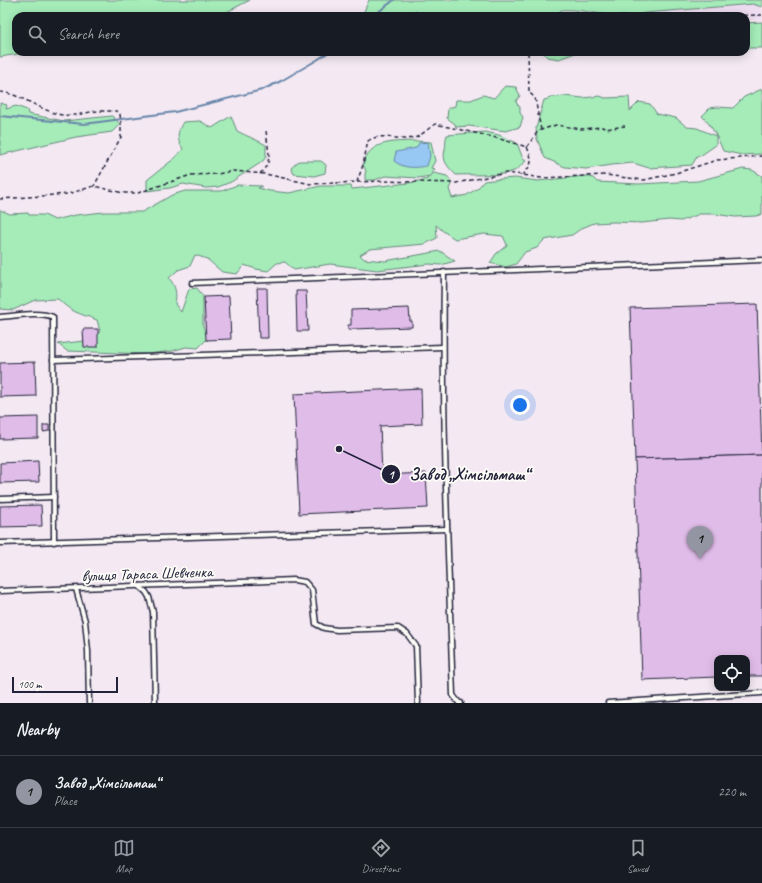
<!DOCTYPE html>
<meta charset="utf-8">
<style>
body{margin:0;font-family:Caveat,sans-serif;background:#242831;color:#f1f3f6}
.controls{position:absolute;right:12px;bottom:12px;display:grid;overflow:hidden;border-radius:8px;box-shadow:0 2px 10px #0003}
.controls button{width:36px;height:36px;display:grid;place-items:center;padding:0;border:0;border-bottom:1px solid #363941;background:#171b24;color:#f1f3f6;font:20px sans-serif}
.scale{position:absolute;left:12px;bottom:10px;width:106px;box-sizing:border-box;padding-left:4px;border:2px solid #22223b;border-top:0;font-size:11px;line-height:14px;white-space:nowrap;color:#22223b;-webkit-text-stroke:3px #fdfcf7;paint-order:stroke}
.you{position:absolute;left:520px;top:405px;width:14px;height:14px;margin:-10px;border:3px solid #fff;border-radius:50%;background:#1a73e8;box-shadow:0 0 0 6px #1a73e833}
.badge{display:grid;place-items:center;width:26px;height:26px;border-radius:50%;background:#9495a2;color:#111;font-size:13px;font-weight:700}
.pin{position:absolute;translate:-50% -33px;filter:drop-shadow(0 1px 2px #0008)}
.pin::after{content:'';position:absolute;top:21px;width:14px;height:12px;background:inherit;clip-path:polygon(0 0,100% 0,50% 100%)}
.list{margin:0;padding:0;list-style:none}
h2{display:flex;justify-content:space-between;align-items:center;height:52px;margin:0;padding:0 16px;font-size:17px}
h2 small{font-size:13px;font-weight:400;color:#9ea1a6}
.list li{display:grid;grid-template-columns:26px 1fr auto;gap:12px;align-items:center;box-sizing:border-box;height:72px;padding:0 16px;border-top:1px solid #363941}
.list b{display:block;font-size:15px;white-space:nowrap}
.list p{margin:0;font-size:13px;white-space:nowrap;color:#9ea1a6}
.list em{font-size:13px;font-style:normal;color:#9ea1a6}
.icon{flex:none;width:22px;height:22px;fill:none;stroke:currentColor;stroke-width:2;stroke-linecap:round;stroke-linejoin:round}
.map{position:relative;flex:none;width:762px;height:703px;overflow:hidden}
.search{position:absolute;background:#171b24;box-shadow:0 2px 10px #0003;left:12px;right:12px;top:12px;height:44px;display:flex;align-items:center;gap:10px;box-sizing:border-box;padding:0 14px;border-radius:12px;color:#9ea1a6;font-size:15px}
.sheet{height:124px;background:#171b24}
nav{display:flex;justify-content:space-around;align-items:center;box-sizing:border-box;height:56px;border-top:1px solid #363941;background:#171b24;font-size:11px;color:#9ea1a6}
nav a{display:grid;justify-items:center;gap:2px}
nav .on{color:#9495a2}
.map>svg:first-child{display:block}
</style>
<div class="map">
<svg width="762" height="703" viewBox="0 0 762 703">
<rect width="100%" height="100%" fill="#f4e9f3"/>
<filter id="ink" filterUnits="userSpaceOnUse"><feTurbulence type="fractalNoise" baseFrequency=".025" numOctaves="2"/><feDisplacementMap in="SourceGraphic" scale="8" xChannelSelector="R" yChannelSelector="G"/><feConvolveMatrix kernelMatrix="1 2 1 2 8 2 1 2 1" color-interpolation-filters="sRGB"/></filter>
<g filter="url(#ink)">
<path fill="#eedcf0" d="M563 0H762V20H746V16H565Z"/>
<g fill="#a5ecb9" stroke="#64877a">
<path d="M0 0H250L219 16H16V52H31L0 57Z"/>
<path d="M369 0H762V7L753 4 645 13C617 22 589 8 561 10L556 16H424L415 11 407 16H362Z"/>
<path d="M762 22V48H746V23Z"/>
<path d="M543 52H578L559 59 547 57Z"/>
<path d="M505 86 516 87 520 96 516 101 517 104 520 107V113L523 117 520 127 506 131 469 126 456 127 455 124 447 118 448 108 455 106 456 100H471L483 95 494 98Z"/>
<path d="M762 89V154L742 155 723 151C718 138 712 126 702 116L710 108 717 107 733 108 744 97Z"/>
<path d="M564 96 583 98 600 96 605 98 629 97 630 111 639 102 650 104 657 114 676 118 687 127 697 128 716 136V145L700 156 698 155 692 165 649 168 633 163 612 165 586 169 565 167 545 158 537 139 536 128 544 100 548 99 550 97Z"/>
<path d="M0 103 7 105 6 109 16 106 27 110 28 114 64 121 112 116 120 124 112 132 76 137 0 155Z"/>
<path d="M231 116 237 131C246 136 258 140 266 145V157L262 162 231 182 218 187 206 188 183 184 170 188 147 191V180L175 158 183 149C176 138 177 133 183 122L200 121 212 128Z"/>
<path d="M485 132 499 135 517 143 523 159 526 161C522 164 519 169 514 171 500 177 471 174 456 175 447 166 442 161 445 149 446 144 445 140 447 135Z"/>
<path d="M417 141 431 142 435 161 431 168 435 169 430 176 418 178 385 176 375 180H365V174L366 171 363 165C369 139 396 142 417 141Z"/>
<path d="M299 161H321L326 165 325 173 314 176 294 174 291 168Z"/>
<path d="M743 169 752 170 762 176V214L756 216 735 217 714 214H700L681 221 669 220 642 223 614 222 594 223 582 228 572 235 544 240 537 248 525 252 516 264 506 267 490 263 496 254 507 245 503 236 484 234 455 239 443 231 436 225 437 238 425 244 370 249 360 255 364 259 385 261 440 251 455 261 441 265 429 264 377 270 330 264 294 270 285 262 277 263 268 271 256 269 244 265 237 274 222 272 207 259 195 255 190 266 178 270 169 278C176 287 177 293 175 304L181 312 189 289 197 288 203 296V326L208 340H206L198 348 186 347 172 351 148 354 67 351 58 344 93 340 100 331 97 320C79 313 72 313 58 299L35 300 13 310 0 309V210L10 214 28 213 29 215H44L55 220 76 215 104 212H142L172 195 185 191H222L237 185 262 186 258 188 270 191 289 193 321 186H351L352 189 409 183 427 179 434 173 447 176 452 182 449 189 452 198 467 195 478 188 484 181 501 179 515 178 538 181 585 176 593 178 597 182 639 184 698 181Z"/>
</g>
<path fill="#97c7f3" stroke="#6885a9" d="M428 142 430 156 427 166C414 168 405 169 394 161L396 152 416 148 419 143Z"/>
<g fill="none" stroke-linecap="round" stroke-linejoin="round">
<g stroke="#6885a9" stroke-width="2">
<path d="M373 16 394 0"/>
<path d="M0 116 84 124 175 112 262 90 281 81 317 60 329 52"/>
</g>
</g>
<g fill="#e0bde9" stroke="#22223b">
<path d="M257 288H267L268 338H259Z"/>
<path d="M296 291H306L308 331H297Z"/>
<path d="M229 296 231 339 206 340 204 297Z"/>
<path d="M757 304 762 455 635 459 630 308Z"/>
<path d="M409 308 410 321H412V327L352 329V330H348V325H351V310Z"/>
<path d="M83 329H98V347H84Z"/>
<path d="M35 362 36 396 0 397V363Z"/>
<path d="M421 388 422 424 380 426 382 475 426 473 428 508 299 514 294 394Z"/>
<path d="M38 417V438L0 439V418Z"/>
<path d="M43 425H49V431L43 432Z"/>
<path d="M762 455V676H747V658H717V677L642 680 635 459Z"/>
<path d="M38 461 39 482 0 483V463Z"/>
<path d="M41 505 42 526 0 527V506Z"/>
</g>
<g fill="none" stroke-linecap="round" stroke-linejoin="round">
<defs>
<g id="service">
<path d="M444 272C442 413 448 554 453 695L459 703H461"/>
<path d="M192 283 762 260"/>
<path d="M0 317C16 316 38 311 53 317L54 542"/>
<path d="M53 360 443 347"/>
<path d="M0 499 54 497"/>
<path d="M0 543 447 529"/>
<path d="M139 586 146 592 149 597 153 612 155 703"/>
<path d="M76 589 85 621 88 651 89 703"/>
<path d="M0 591 294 580 305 582 312 590 316 624 324 628 337 630 398 628 407 634 416 646 418 703"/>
<path d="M608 703 762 693"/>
</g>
</defs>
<use href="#service" stroke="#22223b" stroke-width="7"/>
<g stroke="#22223b" stroke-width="1.5" stroke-dasharray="4 3" stroke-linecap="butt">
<path d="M695 16 762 15"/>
<path d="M528 52 529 92 535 98 541 130"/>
<path d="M0 92C21 94 38 109 58 114 71 118 86 112 98 111 105 111 111 111 117 111L120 114 121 124V137L94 186"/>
<path d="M527 147 538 131 556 125 581 129 602 127 606 129 625 126"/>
<path d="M260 174 268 164 269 154 266 131"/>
<path d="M357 182 363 165 368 141C382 131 398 142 414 138 421 136 429 128 435 124L493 137 527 147C533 161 533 163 523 175"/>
<path d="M0 199 68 194 94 186 123 193H138L191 175 217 174 233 171 265 174 311 184 382 181 456 183 507 173 523 175 541 178 605 175 644 180 676 173 717 160 762 156"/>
</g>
<use href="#service" stroke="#fdfcf7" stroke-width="4"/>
</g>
</g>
<g text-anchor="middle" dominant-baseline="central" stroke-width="3.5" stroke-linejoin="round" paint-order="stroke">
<g font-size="16" fill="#22223b" stroke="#fdfcf7">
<text transform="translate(147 574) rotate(-2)">вулиця Тараса Шевченка</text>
</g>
</g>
<path fill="none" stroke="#22223b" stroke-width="1.5" d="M339 449L391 474"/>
<g fill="#22223b" stroke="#fdfcf7" stroke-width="1.5">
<circle cx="339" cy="449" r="4"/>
<circle cx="391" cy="474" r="10"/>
</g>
<g font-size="12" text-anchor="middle" font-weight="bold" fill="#fff">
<text x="391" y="479">1</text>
</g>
<g font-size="17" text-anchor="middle" font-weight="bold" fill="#22223b" stroke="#fdfcf7" stroke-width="3.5" stroke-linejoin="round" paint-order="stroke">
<text x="469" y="480">Завод „Хімсільмаш“</text>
</g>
</svg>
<div class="controls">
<button><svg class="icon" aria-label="locate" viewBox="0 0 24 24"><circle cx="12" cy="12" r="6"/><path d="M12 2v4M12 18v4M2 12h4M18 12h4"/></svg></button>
</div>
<div class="scale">100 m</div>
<div class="you"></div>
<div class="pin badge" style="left:700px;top:559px">1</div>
<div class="search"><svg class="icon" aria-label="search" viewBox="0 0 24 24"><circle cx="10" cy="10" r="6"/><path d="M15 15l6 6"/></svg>Search here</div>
</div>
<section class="sheet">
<h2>Nearby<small></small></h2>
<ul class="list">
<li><span class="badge">1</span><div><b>Завод „Хімсільмаш“</b><p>Place</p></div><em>220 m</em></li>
</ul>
</section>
<nav>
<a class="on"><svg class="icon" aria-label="map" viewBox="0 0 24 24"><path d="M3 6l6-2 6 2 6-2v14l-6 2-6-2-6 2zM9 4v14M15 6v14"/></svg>Map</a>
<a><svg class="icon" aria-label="directions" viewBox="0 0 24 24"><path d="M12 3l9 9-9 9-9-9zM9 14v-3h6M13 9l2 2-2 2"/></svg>Directions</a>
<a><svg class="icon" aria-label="saved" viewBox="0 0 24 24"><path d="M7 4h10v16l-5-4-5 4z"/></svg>Saved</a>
</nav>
